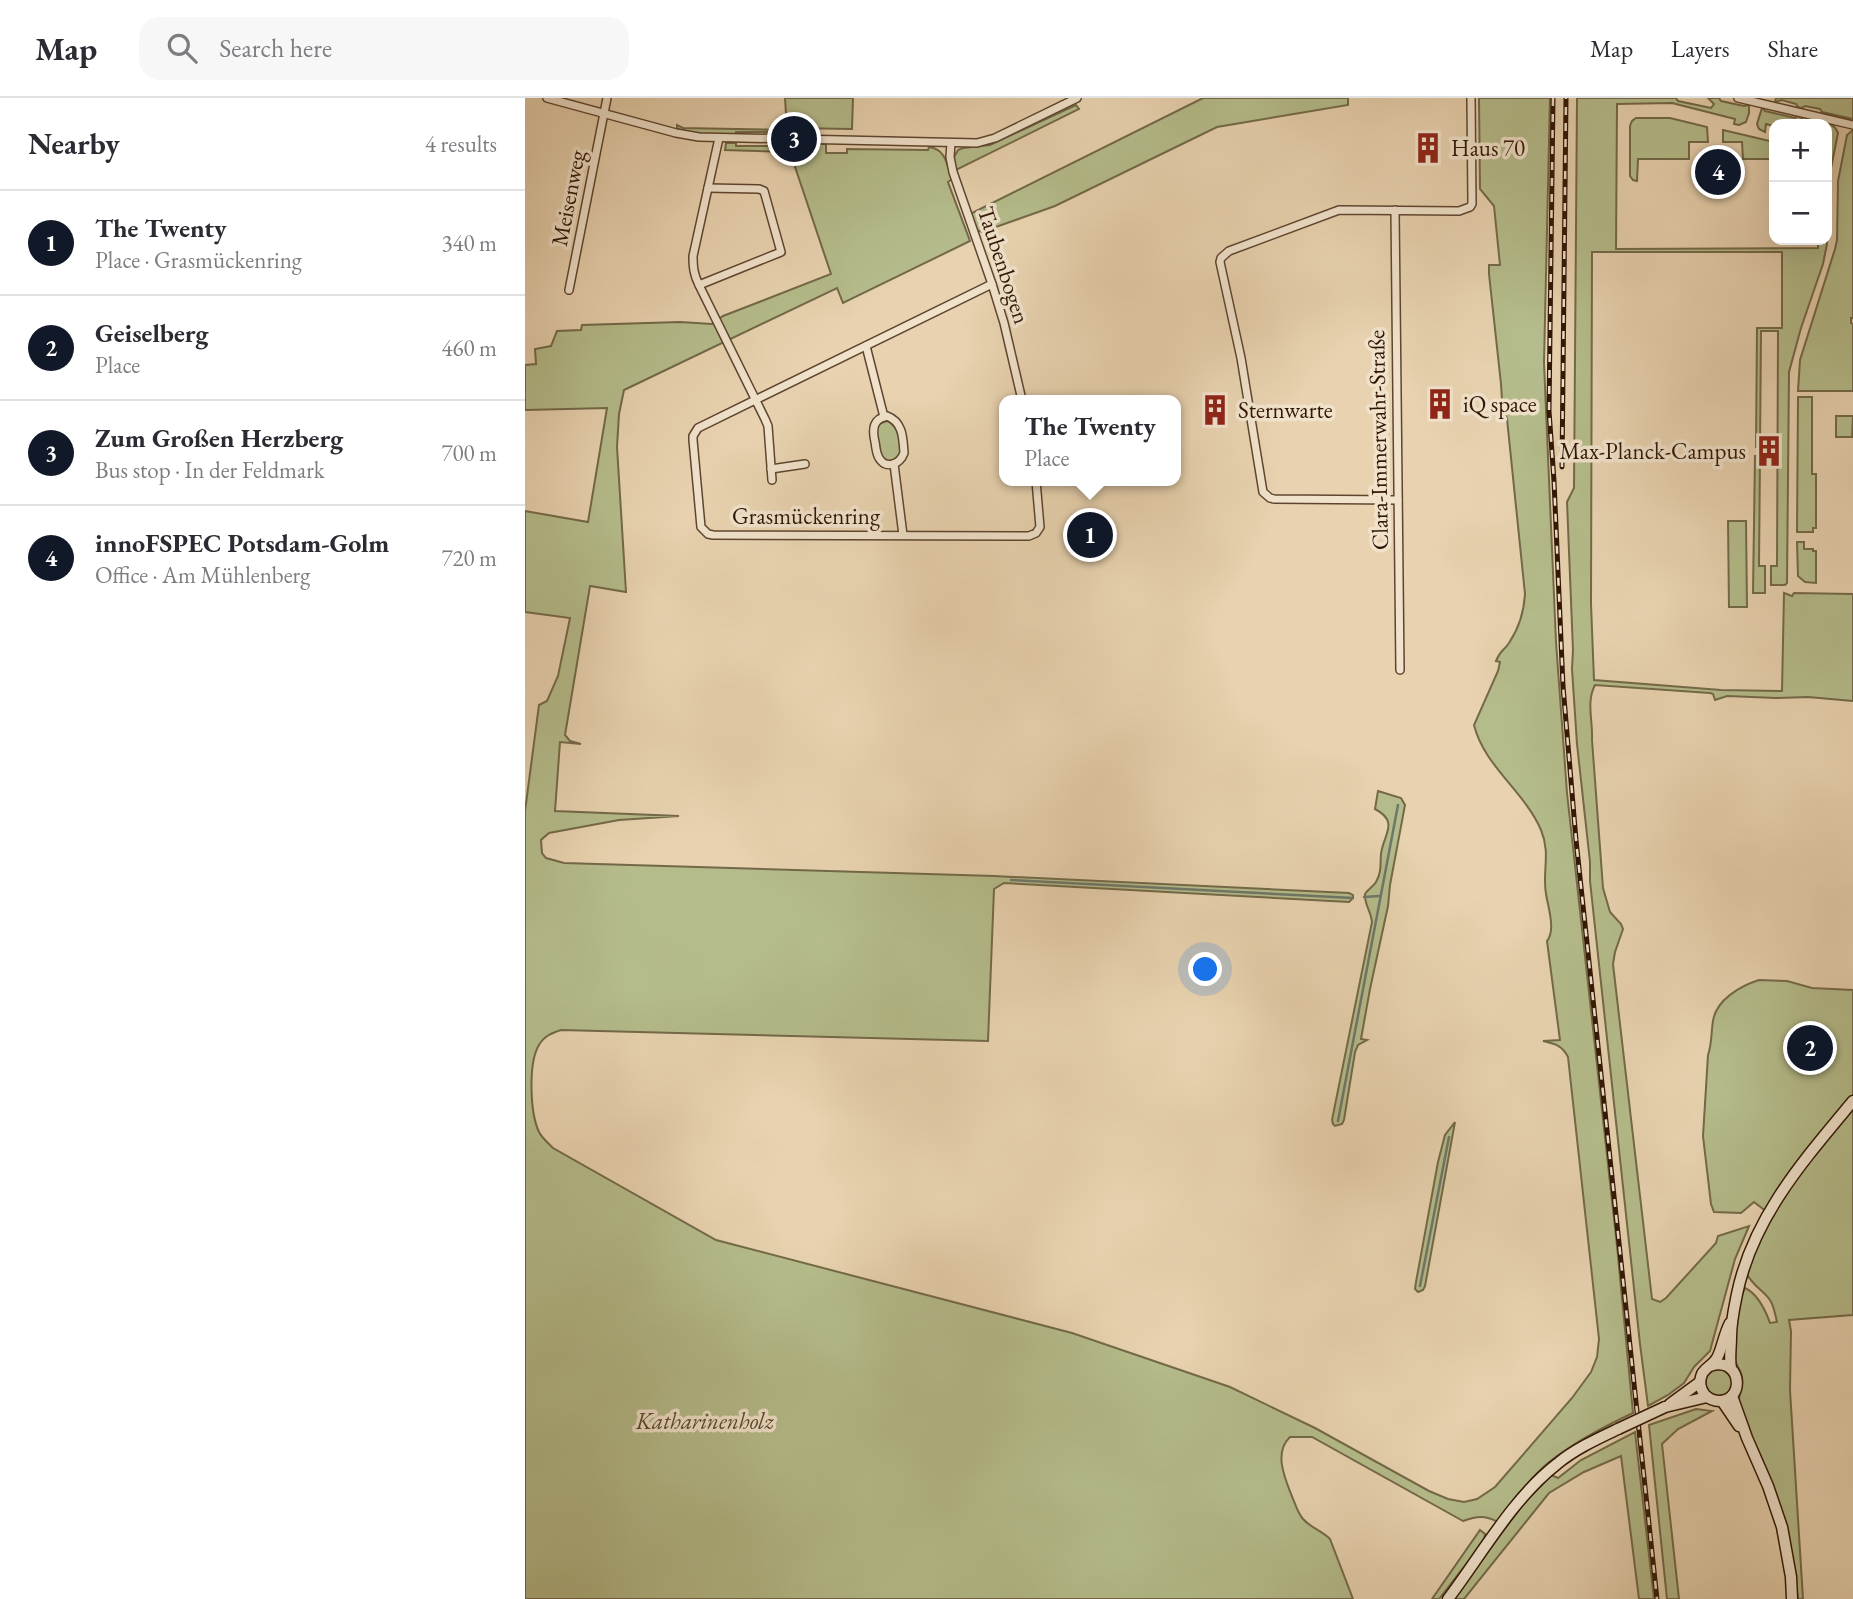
<!DOCTYPE html>
<meta charset="utf-8">
<style>
body{margin:0;font-family:"EB Garamond",serif;background:#f7f7f7;color:#2b2b33}
.controls{position:absolute;right:21px;top:21px;display:grid;overflow:hidden;border-radius:14px;box-shadow:0 7px 28px #0002}
.controls button{width:63px;height:63px;display:grid;place-items:center;padding:0;border:0;border-bottom:2px solid #e1e1e2;background:#fff;color:#2b2b33;font:35px sans-serif}
.you{position:absolute;left:681px;top:872px;width:24px;height:24px;margin:-18px;border:5px solid #fff;border-radius:50%;background:#1a73e8;box-shadow:0 0 0 10px #1a73e833}
.badge{display:grid;place-items:center;width:46px;height:46px;border-radius:50%;background:#111827;color:#fff;font-size:23px;font-weight:700}
.pin{position:absolute;translate:-50% -50%;border:4px solid #fff;box-shadow:0 2px 7px #0006}
.popup{position:absolute;left:474px;top:297px;width:182px;height:91px;box-sizing:border-box;display:grid;place-content:center;border-radius:14px;background:#fff;filter:drop-shadow(0 2px 5px #0005);font-size:23px;white-space:nowrap;color:#7c7c81}
.popup b{font-size:26px;color:#2b2b33}
.popup::after{content:'';position:absolute;left:50%;top:100%;margin-left:-14px;border:14px solid transparent;border-top-color:#fff}
.list{margin:0;padding:0;list-style:none}
h2{display:flex;justify-content:space-between;align-items:center;height:91px;margin:0;padding:0 28px;font-size:30px}
h2 small{font-size:23px;font-weight:400;color:#7c7c81}
.list li{display:grid;grid-template-columns:46px 1fr auto;gap:21px;align-items:center;box-sizing:border-box;height:105px;padding:0 28px;border-top:2px solid #e1e1e2}
.list b{display:block;font-size:26px;white-space:nowrap}
.list p{margin:0;font-size:23px;white-space:nowrap;color:#7c7c81}
.list em{font-size:23px;font-style:normal;color:#7c7c81}
.icon{flex:none;width:38px;height:38px;fill:none;stroke:currentColor;stroke-width:2;stroke-linecap:round;stroke-linejoin:round}
.map{position:relative;flex:none;width:1328px;height:1501px;overflow:hidden}
header{display:flex;align-items:center;gap:42px;box-sizing:border-box;height:98px;padding:0 35px;background:#fff;border-bottom:2px solid #e1e1e2}
header strong{font-size:33px}
nav{display:flex;gap:38px;margin-inline-start:auto;font-size:24px}
.search{width:490px;height:63px;background:#f7f7f7;display:flex;align-items:center;gap:18px;box-sizing:border-box;padding:0 24px;border-radius:21px;color:#7c7c81;font-size:26px}
main{display:flex}
aside{flex:1;background:#fff}
.map>svg:first-child{display:block}
</style>
<header>
<strong>Map</strong>
<div class="search"><svg class="icon" aria-label="search" viewBox="0 0 24 24"><circle cx="10" cy="10" r="6"/><path d="M15 15l6 6"/></svg>Search here</div>
<nav><a>Map</a><a>Layers</a><a>Share</a></nav>
</header>
<main>
<aside>
<h2>Nearby<small>4 results</small></h2>
<ul class="list">
<li><span class="badge">1</span><div><b>The Twenty</b><p>Place · Grasmückenring</p></div><em>340 m</em></li>
<li><span class="badge">2</span><div><b>Geiselberg</b><p>Place</p></div><em>460 m</em></li>
<li><span class="badge">3</span><div><b>Zum Großen Herzberg</b><p>Bus stop · In der Feldmark</p></div><em>700 m</em></li>
<li><span class="badge">4</span><div><b>innoFSPEC Potsdam-Golm</b><p>Office · Am Mühlenberg</p></div><em>720 m</em></li>
</ul>
</aside>
<div class="map">
<svg width="1328" height="1501" viewBox="0 0 1328 1501">
<rect width="100%" height="100%" fill="#e8d2af"/>
<filter id="stains"><feTurbulence type="fractalNoise" baseFrequency=".00286" numOctaves="4"/><feColorMatrix values="0 0 0 0 .2 0 0 0 0 .09 0 0 0 0 .02 0 0 0 .5 -.17"/></filter>
<radialGradient id="worn" r=".72"><stop offset=".6" stop-color="#630" stop-opacity="0"/><stop offset="1" stop-color="#630" stop-opacity=".3"/></radialGradient>
<g fill="#b5bc8b" stroke="#736948" stroke-width="2">
<path d="M260 0H328L327 31 268 30V38L257 37V34H211L210 37 175 36 152 31V27L158 30 262 32Z"/>
<path d="M678 0H823V7L692 29 530 108 457 134 448 131 443 117Z"/>
<path d="M954 0H1025L1019 265 1031 544 1042 695 1092 1148 1108 1315C1078 1329 1048 1345 1023 1365 1003 1382 988 1403 973 1424 960 1417 952 1418 938 1423L787 1339H765C749 1354 759 1378 766 1396 770 1405 772 1414 778 1421 786 1430 797 1433 805 1441L828 1501H0V713L14 607 22 603 33 578 45 520 0 514V413L63 424 82 310 0 312V267L11 266 10 251 26 248 32 233 56 232 57 227 155 224 187 226 198 218 306 176 265 54 200 52 201 45H211V48H244V50L257 51 258 45 301 46V55H322V51L403 52 404 49C421 51 422 67 427 81L423 84 445 143 318 205 312 190 99 292 94 316 92 349 101 494 65 488 40 637 45 643 56 646 35 644 30 713 154 718 94 722 24 735 16 742 17 755 21 760 39 765 469 778 824 795 828 797V800L824 804 479 785 469 791 463 943 36 932C27 935 19 938 14 947 3 965 5 1015 14 1034 17 1040 23 1045 28 1050L191 1142 547 1235 705 1289 790 1330 904 1393 923 1401 939 1404 952 1401 970 1389 1047 1300 1066 1274 1072 1259 1074 1241 1043 959C1037 947 1030 946 1018 943L1035 942 1022 843C1031 832 1023 809 1021 796 1017 773 1026 756 1016 732 1000 694 959 668 949 627L973 573 975 564 971 563C976 551 978 554 984 545 994 530 999 514 1000 496L982 321 977 302 976 286 964 176V167H975L969 108 955 91Z"/>
<path d="M1052 0H1151L1153 3 1186 10 1189 6 1183 0H1194L1196 3 1219 8 1224 7V15L1221 24 1214 27 1209 26 1210 21 1147 5 1092 6 1091 151 1293 150V142H1302V26H1249V28L1241 26 1240 34 1234 31 1232 26 1237 10 1240 13 1270 20 1272 18 1276 19 1278 22 1294 26 1297 24C1305 26 1310 27 1313 35L1304 80 1302 146 1298 166 1276 230 1264 274 1262 485 1260 487H1246V468H1252L1253 233H1236L1235 349H1231L1232 230H1257V154H1067L1066 506 1069 582 1196 592 1257 593 1259 495 1267 498 1269 495 1328 496V603L1283 599 1251 600 1202 598 1190 602 1188 596 1185 595 1070 587C1061 604 1068 622 1067 642L1078 790 1085 814 1096 826 1098 831 1090 854 1088 866 1127 1201 1135 1204 1141 1200 1191 1145 1193 1138 1224 1128 1210 1161 1185 1253 1169 1269 1159 1285 1143 1297 1123 1308 1115 1246 1065 783V764L1052 646 1047 571 1048 552 1042 404 1049 390Z"/>
<path d="M1251 0H1328V21L1297 14 1295 11 1280 8 1277 10 1273 9 1271 6 1257 2 1250 4Z"/>
<path d="M551 7 554 11 429 73V59L433 52 438 50 465 47Z"/>
<path d="M1111 20H1145L1182 29 1183 44H1164V61H1113L1112 83 1108 82 1105 78V28L1107 23Z"/>
<path d="M1198 32 1249 44V61H1218L1217 44H1198Z"/>
<path d="M1328 32V220H1326V225L1328 226V293H1273L1275 262 1310 151 1312 142 1313 83 1322 37Z"/>
<path d="M1273 299H1287V376H1291V430H1288V434H1272Z"/>
<path d="M1311 318H1328L1327 339H1311Z"/>
<path d="M363 323C374 329 378 347 374 358L367 363C363 363 359 363 356 359 356 358 353 347 353 346 350 334 348 325 363 323Z"/>
<path d="M1230 358H1235L1234 468H1240V495H1228Z"/>
<path d="M1203 423H1221L1222 509H1204Z"/>
<path d="M1272 444H1279V451H1288V453H1291V485L1280 484 1273 478Z"/>
<path d="M853 693 876 700 880 707 865 787 863 808 845 891 836 941 842 942 833 947 830 954 819 1022 817 1026 810 1028 808 1026 807 1022 847 824C846 813 839 806 840 796 843 791 848 789 851 784 857 773 855 767 856 756 858 737 875 724 850 711Z"/>
<path d="M1234 882 1262 883 1287 890 1328 892V1217L1264 1222 1266 1233 1265 1292 1278 1501H1273C1269 1470 1266 1440 1256 1411 1250 1390 1241 1370 1232 1350 1226 1338 1215 1318 1214 1305 1213 1296 1219 1289 1217 1279 1216 1272 1210 1266 1209 1259 1206 1249 1214 1199 1220 1190 1233 1196 1240 1211 1245 1225L1252 1224C1250 1216 1249 1208 1245 1202 1238 1192 1227 1187 1222 1176L1232 1148 1247 1118 1229 1104 1216 1115 1189 1114 1186 1106 1178 1038 1183 957C1187 946 1186 935 1188 923 1191 902 1215 888 1234 882Z"/>
<path d="M930 1024 900 1188 898 1192 893 1194 890 1191 891 1184 913 1064 920 1037Z"/>
<circle cx="1194" cy="1284" r="14"/>
<path d="M1171 1311 1187 1313 1153 1331 1137 1346 1154 1501H1142L1124 1327Z"/>
<path d="M1110 1334 1129 1501H1114L1096 1358 1059 1374 1024 1395 939 1501H927L1000 1404 1026 1377 1033 1380 1056 1362Z"/>
<path d="M955 1432 960 1436 959 1443 914 1501H907Z"/>
</g>
<g fill="none" stroke-linecap="round" stroke-linejoin="round">
<g stroke="#6e7769" stroke-width="2.5">
<path d="M486 782 828 800"/>
<path d="M839 799 855 798"/>
<path d="M813 1023 873 707"/>
<path d="M895 1188 924 1039"/>
</g>
<defs>
<g id="street">
<path d="M22 0 151 35 174 39 452 45 470 40 552 0"/>
<path d="M1213 0 1328 27"/>
<path d="M194 40 168 158C168 170 169 177 174 187L240 321 243 328 247 382"/>
<path d="M426 45 425 59 428 74 467 186 479 225 497 302"/>
<path d="M870 112 875 572"/>
<path d="M467 186 173 330 168 338V342L176 429 183 436 188 437 504 438 511 435 515 429 511 383"/>
<path d="M174 187 256 154 239 93 234 91 183 90"/>
<path d="M44 192 82 0"/>
<path d="M341 248 359 319"/>
<path d="M362 318C378 324 378 340 379 355 375 366 361 372 354 360 351 355 351 349 350 344 347 331 348 321 362 318Z"/>
<path d="M369 366 378 437"/>
<path d="M246 371 280 366"/>
<path d="M873 402 749 401 745 400 738 394 716 260 695 164 696 160 704 153 814 112 934 113 945 109 947 106 946 0"/>
</g>
<g id="secondary">
<path d="M1185 1268C1215 1257 1222 1301 1195 1303 1190 1303 1184 1301 1180 1297 1175 1291 1174 1283 1177 1276 1180 1270 1188 1267 1192 1260 1197 1251 1199 1236 1205 1225"/>
<path d="M1206 1271C1204 1260 1206 1250 1206 1239 1206 1224 1209 1211 1212 1196 1228 1119 1279 1062 1328 1003"/>
<path d="M1207 1298 1222 1340 1243 1388 1257 1429 1266 1479 1267 1501"/>
<path d="M1197 1303 1214 1328"/>
<path d="M1145 1306 1175 1284"/>
<path d="M1140 1309 1182 1299"/>
<path d="M923 1501C957 1456 988 1400 1032 1366 1050 1351 1072 1341 1093 1331"/>
</g>
</defs>
<use href="#street" stroke="#5f452f" stroke-width="10"/>
<use href="#secondary" stroke="#311604" stroke-width="13"/>
<use href="#street" stroke="#f0e2cb" stroke-width="7"/>
<use href="#secondary" stroke="#f0e2cb" stroke-width="10"/>
<defs>
<g id="rail">
<path d="M1028 0 1024 313 1029 383 1038 588 1051 742 1132 1501"/>
<path d="M1037 369 1041 0"/>
</g>
</defs>
<use href="#rail" stroke="#311604" stroke-width="5"/>
<use href="#rail" stroke="#f0e2cb" stroke-width="2.5" stroke-dasharray="8" stroke-linecap="butt"/>
<defs>
<path id="secondary-bridge" d="M1093 1331 1140 1309"/>
</defs>
<use href="#secondary-bridge" stroke="#311604" stroke-width="13" stroke-linecap="butt"/>
<use href="#secondary-bridge" stroke="#f0e2cb" stroke-width="10"/>
</g>
<defs>
<symbol id="building-bare" viewBox="-9 -9 18 18"><path d="M-4-6H4V6H1V3H-1V6H-4ZM-2.5-4.3h1.7v1.8h-1.7ZM.8-4.3h1.7v1.8H.8ZM-2.5-1h1.7V.8h-1.7ZM.8-1h1.7V.8H.8Z" fill="#8f2418" stroke="#f0e2cb" stroke-width="2.5" paint-order="stroke"/></symbol>
</defs>
<g fill-rule="evenodd">
<use href="#building-bare" x="881" y="28" width="44" height="44"/>
<use href="#building-bare" x="893" y="284" width="44" height="44"/>
<use href="#building-bare" x="668" y="290" width="44" height="44"/>
<use href="#building-bare" x="1222" y="331" width="44" height="44"/>
</g>
<g text-anchor="middle" dominant-baseline="central" stroke-width="7" stroke-linejoin="round" paint-order="stroke">
<g font-size="23" fill="#311604" stroke="#f0e2cb" text-anchor="start">
<text x="926" y="50">Haus 70</text>
<text x="938" y="306">iQ space</text>
<text x="713" y="312">Sternwarte</text>
<text x="1221" y="353" text-anchor="end">Max-Planck-Campus</text>
</g>
<g font-size="23" fill="#311604" stroke="#f0e2cb">
<text transform="translate(43 100) rotate(-79)">Meisenweg</text>
<text transform="translate(479 167) rotate(72)">Taubenbogen</text>
<text transform="translate(853 342) rotate(-91)">Clara-Immerwahr-Straße</text>
<text x="281" y="418">Grasmückenring</text>
</g>
<g font-size="23" font-style="italic" fill="#59482c" stroke="#f0e2cb">
<text x="180" y="1323">Katharinenholz</text>
</g>
</g>
<rect width="100%" height="100%" filter="url(#stains)"/>
<rect width="100%" height="100%" fill="url(#worn)"/>
</svg>
<div class="controls">
<button>+</button>
<button>−</button>
</div>
<div class="you"></div>
<div class="pin badge" style="left:565px;top:437px">1</div>
<div class="popup"><b>The Twenty</b>Place</div>
<div class="pin badge" style="left:1285px;top:950px">2</div>
<div class="pin badge" style="left:269px;top:41px">3</div>
<div class="pin badge" style="left:1193px;top:74px">4</div>
</div>
</main>
